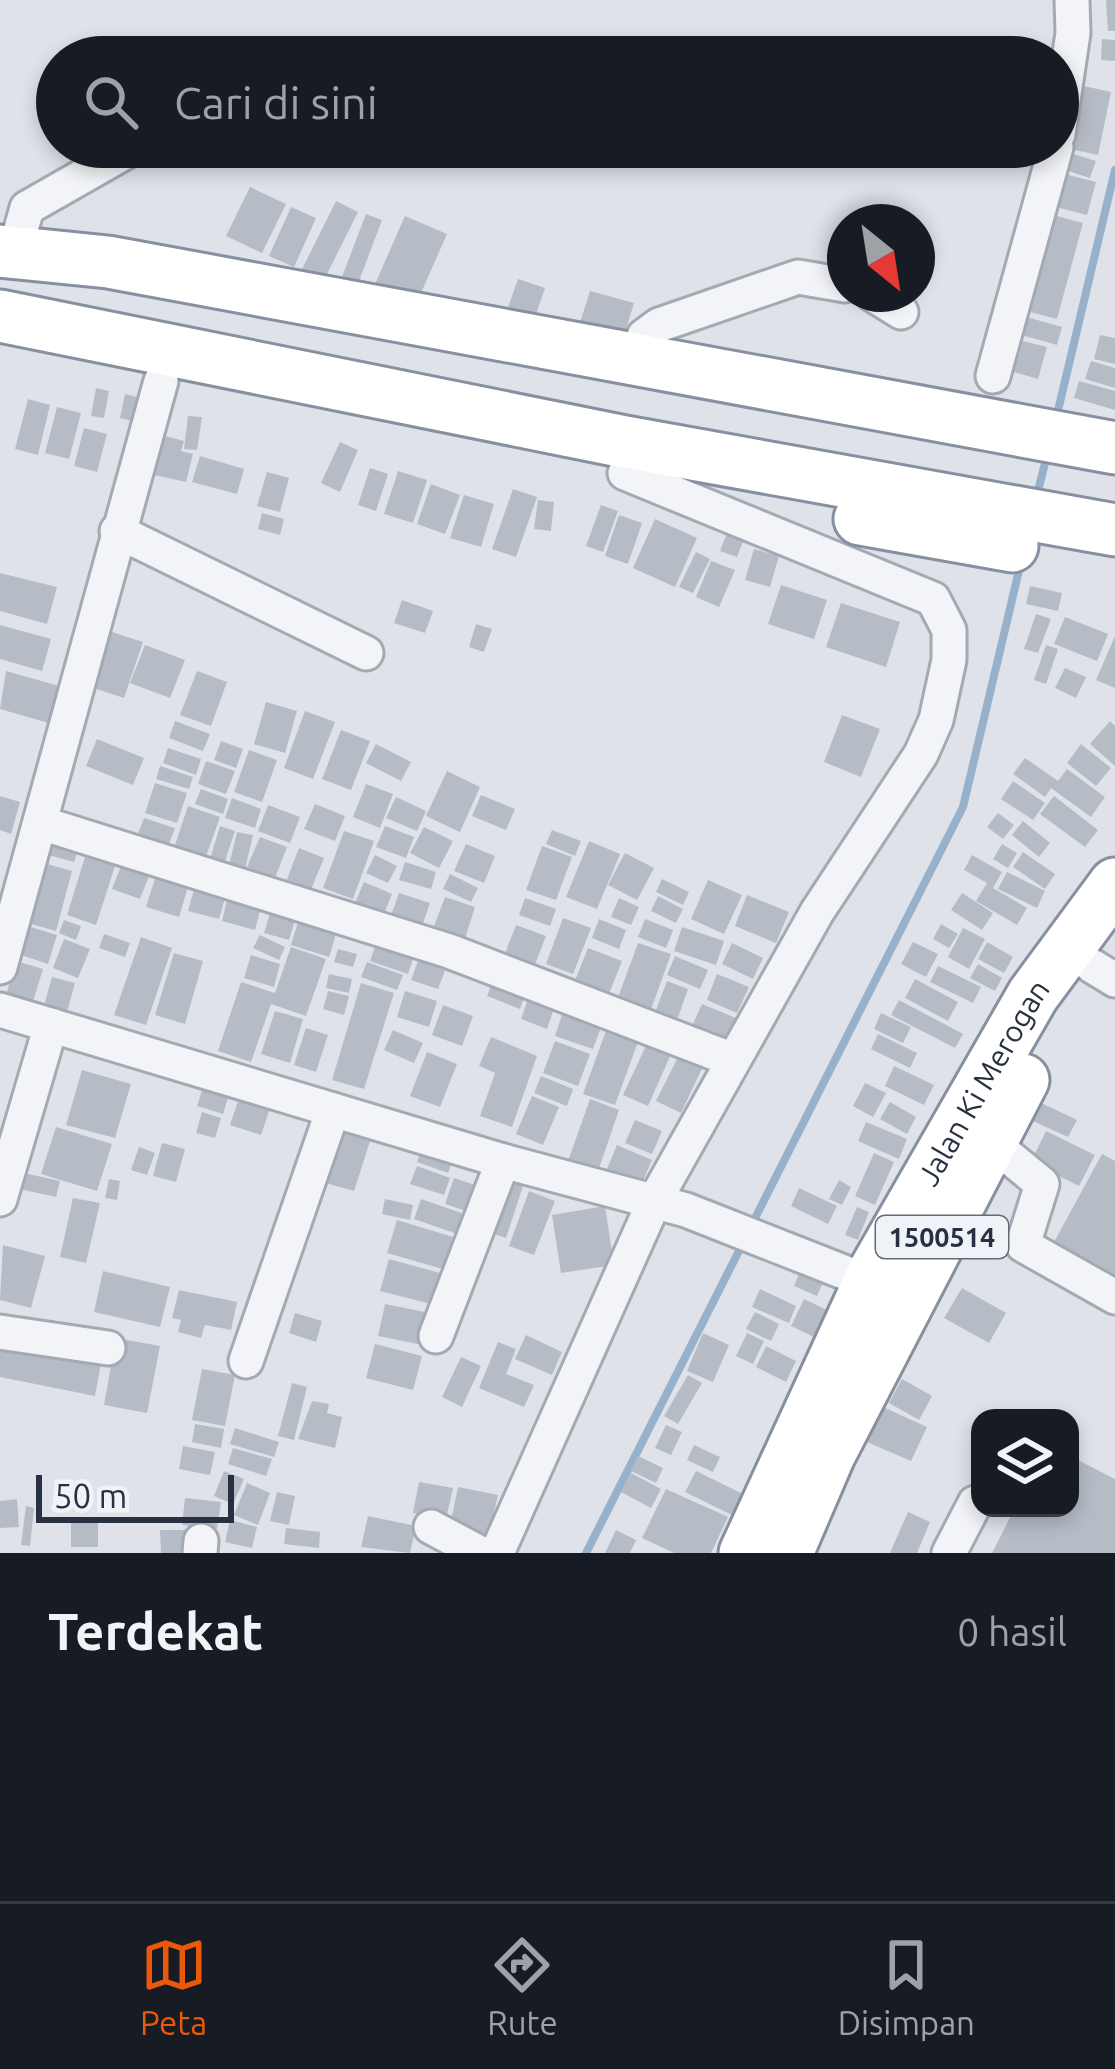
<!DOCTYPE html>
<html lang="id">
<style>
body{margin:0;font-family:Ubuntu,sans-serif;background:#20242c;color:#f1f3f6}
.controls{position:absolute;right:36px;bottom:36px;display:grid;overflow:hidden;border-radius:24px;box-shadow:0 6px 18px #0003}
.controls button{width:108px;height:108px;display:grid;place-items:center;padding:0;border:0;border-bottom:3px solid #363941;background:#171b24;color:#f1f3f6;font:60px sans-serif}
.compass{position:absolute;left:827px;top:204px;width:108px;height:108px;border-radius:50%;background:#171b24;box-shadow:0 6px 18px #0003;rotate:150deg}
.scale{position:absolute;left:36px;bottom:30px;width:198px;box-sizing:border-box;padding-left:12px;border:6px solid #273141;border-top:0;font-size:33px;line-height:42px;white-space:nowrap;color:#273141;-webkit-text-stroke:9px #eff2f6;paint-order:stroke}
.list{margin:0;padding:0;list-style:none}
h2{display:flex;justify-content:space-between;align-items:center;height:156px;margin:0;padding:0 48px;font-size:51px}
h2 small{font-size:39px;font-weight:400;color:#9ea1a6}
.icon{flex:none;width:66px;height:66px;fill:none;stroke:currentColor;stroke-width:2;stroke-linecap:round;stroke-linejoin:round}
.map{position:relative;flex:none;width:1115px;height:1553px;overflow:hidden}
.search{position:absolute;background:#171b24;box-shadow:0 6px 18px #0003;left:36px;right:36px;top:36px;height:132px;display:flex;align-items:center;gap:30px;box-sizing:border-box;padding:0 42px;border-radius:66px;color:#9ea1a6;font-size:45px}
.sheet{height:348px;background:#171b24}
nav{display:flex;justify-content:space-around;align-items:center;box-sizing:border-box;height:168px;border-top:3px solid #363941;background:#171b24;font-size:33px;color:#9ea1a6}
nav a{display:grid;justify-items:center;gap:6px}
nav .on{color:#ea580c}
.map>svg:first-child{display:block}
</style>
<div class="map">
<svg width="1115" height="1553" viewBox="0 0 1115 1553">
<rect width="100%" height="100%" fill="#dfe3e9"/>
<g fill="none" stroke-linecap="round" stroke-linejoin="round">
<g stroke="#98b1cb" stroke-width="8">
<path d="M1056 419 1115 170"/>
<path d="M1037 495 1048 451"/>
<path d="M750 1228 963 807 1021 562"/>
<path d="M586 1553 744 1241"/>
</g>
</g>
<g fill="#b6bcc6">
<path d="M1106 0H1115V31H1108Z"/>
<path d="M1102 39 1115 40V61L1101 60Z"/>
<path d="M1079 85 1111 92 1098 155 1066 148Z"/>
<path d="M1070 153 1096 161 1090 178 1065 170Z"/>
<path d="M1065 174 1096 182 1087 215 1056 207Z"/>
<path d="M250 187 286 204 262 253 226 236Z"/>
<path d="M336 201 358 212 322 284 300 273Z"/>
<path d="M291 207 316 218 294 267 269 256Z"/>
<path d="M366 214 382 220 356 289 340 282Z"/>
<path d="M1053 215 1083 223 1057 319 1026 311Z"/>
<path d="M405 216 447 234 417 302 375 284Z"/>
<path d="M518 279 545 288 532 326 505 316Z"/>
<path d="M590 291 634 303 623 339 579 326Z"/>
<path d="M1023 316 1062 327 1057 345 1018 334Z"/>
<path d="M1100 335 1115 338V364L1094 359Z"/>
<path d="M1023 341 1047 347 1038 379 1014 372Z"/>
<path d="M1091 361 1115 368V388L1085 379Z"/>
<path d="M1079 381 1115 391V410L1074 398Z"/>
<path d="M96 388 109 391 104 418 91 416Z"/>
<path d="M125 394 137 397 132 421 120 418Z"/>
<path d="M28 399 50 405 38 455 15 449Z"/>
<path d="M57 407 81 413 69 459 45 453Z"/>
<path d="M188 416 202 417 197 450 184 449Z"/>
<path d="M84 428 107 434 97 472 74 466Z"/>
<path d="M158 434 184 441 181 451 193 454 186 482 150 474Z"/>
<path d="M340 442 358 450 340 492 321 483Z"/>
<path d="M200 456 244 469 237 494 192 482Z"/>
<path d="M370 468 388 474 376 511 358 505Z"/>
<path d="M398 471 427 480 413 523 384 514Z"/>
<path d="M267 472 289 478 280 512 257 506Z"/>
<path d="M431 484 460 495 445 534 417 524Z"/>
<path d="M513 489 537 497 516 557 492 549Z"/>
<path d="M464 495 494 504 481 547 450 538Z"/>
<path d="M538 500 554 502 551 531 534 529Z"/>
<path d="M601 505 618 511 603 552 586 546Z"/>
<path d="M262 513 284 519 280 535 258 529Z"/>
<path d="M619 515 642 523 628 564 605 556Z"/>
<path d="M655 519 697 538 675 587 633 568Z"/>
<path d="M729 528 746 534 737 557 720 551Z"/>
<path d="M754 549 779 556 770 587 745 580Z"/>
<path d="M696 552 710 559 693 593 679 587Z"/>
<path d="M711 561 735 570 719 607 696 597Z"/>
<path d="M0 573 57 587 47 624 0 611Z"/>
<path d="M781 585 827 600 814 639 768 624Z"/>
<path d="M1030 586 1062 593 1058 611 1026 604Z"/>
<path d="M402 600 433 611 425 633 394 623Z"/>
<path d="M841 603 900 622 886 667 826 647Z"/>
<path d="M1036 614 1051 619 1038 653 1024 649Z"/>
<path d="M1065 617 1108 634 1097 661 1054 644Z"/>
<path d="M476 624 492 629 484 652 469 647Z"/>
<path d="M0 625 51 639 42 671 0 659Z"/>
<path d="M103 629 143 642 124 698 85 685Z"/>
<path d="M1115 636V688L1096 680Z"/>
<path d="M145 645 185 660 170 698 130 683Z"/>
<path d="M1046 645 1058 649 1046 684 1034 680Z"/>
<path d="M1065 668 1086 677 1076 698 1055 688Z"/>
<path d="M6 671 63 687 52 724 0 709Z"/>
<path d="M197 671 227 682 211 726 180 715Z"/>
<path d="M266 702 297 711 285 753 254 744Z"/>
<path d="M305 711 335 722 313 779 284 768Z"/>
<path d="M842 715 880 729 861 777 824 762Z"/>
<path d="M175 721 210 734 203 751 169 738Z"/>
<path d="M1110 721 1115 726V766L1090 744Z"/>
<path d="M341 730 370 741 351 790 322 779Z"/>
<path d="M97 739 144 758 133 785 86 766Z"/>
<path d="M221 741 243 749 236 768 214 760Z"/>
<path d="M376 744 411 762 401 781 366 763Z"/>
<path d="M1081 744 1111 768 1096 786 1067 763Z"/>
<path d="M168 748 201 759 196 775 163 763Z"/>
<path d="M249 750 277 760 262 802 234 792Z"/>
<path d="M1025 758 1058 781 1067 769 1105 797 1091 817 1051 788 1045 797 1013 774Z"/>
<path d="M206 761 235 771 226 794 198 784Z"/>
<path d="M160 766 193 777 189 789 156 779Z"/>
<path d="M447 771 480 787 460 832 426 816Z"/>
<path d="M1013 781 1045 803 1033 820 1001 799Z"/>
<path d="M155 783 187 793 177 823 145 813Z"/>
<path d="M366 784 393 794 380 828 353 817Z"/>
<path d="M201 789 228 799 223 814 195 804Z"/>
<path d="M481 795 515 809 506 830 472 816Z"/>
<path d="M0 796 20 802 11 834 0 830Z"/>
<path d="M1054 796 1098 830 1085 847 1040 814Z"/>
<path d="M396 797 426 811 417 831 386 818Z"/>
<path d="M232 798 261 809 255 828 225 818Z"/>
<path d="M315 804 345 816 335 841 304 829Z"/>
<path d="M268 805 300 817 290 843 258 831Z"/>
<path d="M188 806 220 817 203 865 172 854Z"/>
<path d="M998 813 1014 825 1003 839 987 827Z"/>
<path d="M144 818 175 828 167 849 136 839Z"/>
<path d="M1023 821 1050 843 1039 857 1012 835Z"/>
<path d="M220 826 235 831 222 870 208 866Z"/>
<path d="M385 826 414 837 406 858 376 847Z"/>
<path d="M424 827 453 841 439 868 410 853Z"/>
<path d="M49 830 82 839 74 862 41 853Z"/>
<path d="M552 830 581 841 575 856 546 844Z"/>
<path d="M344 831 374 841 353 899 323 888Z"/>
<path d="M237 832 253 835 245 869 229 865Z"/>
<path d="M260 837 287 847 275 878 247 867Z"/>
<path d="M589 841 620 854 597 909 566 897Z"/>
<path d="M466 844 495 856 484 883 454 871Z"/>
<path d="M1002 844 1017 853 1008 868 993 859Z"/>
<path d="M542 846 572 857 556 900 526 890Z"/>
<path d="M299 848 324 858 310 892 286 882Z"/>
<path d="M1023 852 1055 874 1045 889 1013 867Z"/>
<path d="M625 853 654 868 637 900 608 885Z"/>
<path d="M375 855 397 866 388 883 366 873Z"/>
<path d="M972 855 1002 872 993 888 1027 908 1017 925 976 901 987 883 964 870Z"/>
<path d="M85 857 115 866 96 925 67 915Z"/>
<path d="M161 860 193 870 179 917 146 907Z"/>
<path d="M123 861 151 871 140 899 112 889Z"/>
<path d="M40 862 72 871 56 931 24 922Z"/>
<path d="M405 862 436 872 431 889 399 880Z"/>
<path d="M1007 872 1045 891 1037 908 998 889Z"/>
<path d="M450 874 478 888 471 902 443 889Z"/>
<path d="M198 876 229 884 219 919 188 911Z"/>
<path d="M662 879 689 892 683 905 656 892Z"/>
<path d="M708 880 742 895 724 934 691 919Z"/>
<path d="M364 882 392 894 380 924 351 912Z"/>
<path d="M230 888 264 896 255 930 222 921Z"/>
<path d="M399 893 430 903 419 935 388 924Z"/>
<path d="M962 893 993 913 982 930 951 910Z"/>
<path d="M747 895 789 912 776 943 735 926Z"/>
<path d="M658 896 683 909 676 923 651 911Z"/>
<path d="M445 897 475 907 465 938 443 930 456 937 428 942Z"/>
<path d="M525 898 556 909 550 926 519 915Z"/>
<path d="M619 898 639 907 631 925 611 917Z"/>
<path d="M303 906 341 918 329 957 291 945Z"/>
<path d="M270 913 295 920 289 940 264 933Z"/>
<path d="M563 918 591 928 573 974 546 964Z"/>
<path d="M599 919 626 930 619 949 592 938Z"/>
<path d="M645 919 673 930 666 948 638 937Z"/>
<path d="M64 920 81 926 76 940 59 933Z"/>
<path d="M21 924 57 935 48 964 12 952Z"/>
<path d="M941 924 958 934 949 948 933 939Z"/>
<path d="M516 925 546 936 531 975 501 964Z"/>
<path d="M682 927 724 941 716 965 674 951Z"/>
<path d="M963 928 985 939 969 969 948 957Z"/>
<path d="M380 932 418 944 408 974 370 961Z"/>
<path d="M104 934 130 943 125 957 99 948Z"/>
<path d="M260 935 285 947 279 960 253 948Z"/>
<path d="M141 937 172 948 146 1025 114 1015Z"/>
<path d="M64 939 90 949 78 978 53 968Z"/>
<path d="M913 942 938 954 926 977 901 964Z"/>
<path d="M987 942 1013 957 1004 973 978 959Z"/>
<path d="M638 943 671 954 649 1015 616 1003Z"/>
<path d="M732 943 763 958 753 979 722 964Z"/>
<path d="M291 947 326 959 306 1016 271 1004 251 1062 218 1051 241 982 275 993Z"/>
<path d="M588 948 622 961 604 1006 570 993Z"/>
<path d="M338 949 357 954 353 967 334 962Z"/>
<path d="M422 950 449 960 438 989 411 980Z"/>
<path d="M174 953 203 961 185 1024 155 1015Z"/>
<path d="M251 955 280 964 274 987 244 978Z"/>
<path d="M675 956 708 970 700 989 667 975Z"/>
<path d="M16 961 43 969 30 1011 4 1002Z"/>
<path d="M367 962 403 975 397 990 361 977Z"/>
<path d="M978 964 1002 978 995 991 970 978Z"/>
<path d="M938 966 981 987 973 1003 930 982Z"/>
<path d="M496 973 529 985 520 1009 487 996Z"/>
<path d="M329 974 352 979 349 993 326 988Z"/>
<path d="M717 974 749 987 737 1013 707 1000Z"/>
<path d="M52 977 75 983 66 1015 43 1009Z"/>
<path d="M915 979 958 1002 948 1021 905 998Z"/>
<path d="M667 981 688 989 675 1026 653 1018Z"/>
<path d="M361 983 394 993 364 1089 332 1080Z"/>
<path d="M531 990 557 1000 547 1029 521 1019Z"/>
<path d="M328 991 349 996 344 1015 323 1009Z"/>
<path d="M405 991 437 1001 429 1027 397 1017Z"/>
<path d="M567 1000 606 1013 593 1049 555 1036Z"/>
<path d="M899 1000 963 1034 955 1048 891 1015Z"/>
<path d="M702 1004 736 1018 722 1050 688 1035Z"/>
<path d="M443 1005 473 1016 462 1046 432 1035Z"/>
<path d="M275 1011 303 1019 290 1063 261 1054Z"/>
<path d="M881 1013 911 1027 903 1043 874 1029Z"/>
<path d="M611 1017 643 1028 615 1105 583 1094Z"/>
<path d="M306 1028 328 1035 316 1072 294 1065Z"/>
<path d="M393 1030 423 1043 414 1063 384 1050Z"/>
<path d="M878 1034 917 1053 910 1068 871 1049Z"/>
<path d="M651 1035 675 1045 648 1106 623 1095Z"/>
<path d="M491 1037 537 1056 512 1127 480 1116 495 1073 479 1066Z"/>
<path d="M555 1041 590 1054 578 1086 543 1073Z"/>
<path d="M682 1049 706 1060 681 1113 656 1101Z"/>
<path d="M427 1052 457 1064 440 1107 410 1096Z"/>
<path d="M894 1066 934 1085 924 1105 885 1086Z"/>
<path d="M82 1070 131 1084 115 1138 66 1125Z"/>
<path d="M541 1076 573 1089 567 1106 534 1093Z"/>
<path d="M865 1083 886 1093 873 1117 853 1106Z"/>
<path d="M202 1090 228 1098 223 1114 197 1106Z"/>
<path d="M241 1092 272 1102 261 1135 230 1125Z"/>
<path d="M532 1096 559 1107 543 1145 516 1134Z"/>
<path d="M590 1099 619 1110 597 1174 567 1164Z"/>
<path d="M1033 1099 1077 1120 1068 1137 1024 1117Z"/>
<path d="M890 1102 916 1117 907 1134 880 1119Z"/>
<path d="M202 1112 221 1118 215 1138 196 1133Z"/>
<path d="M635 1120 662 1131 652 1154 625 1143Z"/>
<path d="M866 1122 907 1139 899 1159 858 1141Z"/>
<path d="M56 1127 112 1144 97 1191 41 1174Z"/>
<path d="M339 1129 371 1138 354 1191 322 1182Z"/>
<path d="M1046 1131 1095 1155 1079 1186 1031 1162Z"/>
<path d="M162 1143 185 1149 176 1182 153 1176Z"/>
<path d="M424 1143 455 1154 448 1173 417 1162Z"/>
<path d="M617 1145 652 1160 642 1183 607 1169Z"/>
<path d="M139 1147 155 1153 147 1175 131 1170Z"/>
<path d="M874 1153 894 1162 875 1205 855 1196Z"/>
<path d="M1102 1154 1115 1161V1278L1053 1244Z"/>
<path d="M417 1166 450 1178 444 1195 410 1184Z"/>
<path d="M10 1170 60 1181 56 1197 6 1186Z"/>
<path d="M501 1177 524 1183 506 1238 484 1231Z"/>
<path d="M454 1178 481 1187 472 1213 445 1204Z"/>
<path d="M109 1179 120 1181 117 1200 105 1198Z"/>
<path d="M839 1180 851 1187 842 1205 829 1199Z"/>
<path d="M799 1188 837 1206 828 1224 791 1206Z"/>
<path d="M529 1191 555 1201 534 1255 509 1246Z"/>
<path d="M73 1198 100 1203 86 1263 60 1257Z"/>
<path d="M385 1199 413 1205 410 1220 382 1214Z"/>
<path d="M421 1199 473 1217 466 1237 414 1219Z"/>
<path d="M605 1206 614 1265 561 1273 552 1215Z"/>
<path d="M857 1207 869 1212 858 1240 845 1235Z"/>
<path d="M397 1220 463 1240 453 1272 387 1253Z"/>
<path d="M3 1245 45 1256 31 1308 0 1300Z"/>
<path d="M389 1259 440 1273 431 1304 380 1291Z"/>
<path d="M805 1259 829 1269 817 1296 794 1286Z"/>
<path d="M103 1271 170 1287 160 1327 94 1312Z"/>
<path d="M962 1288 1006 1313 989 1343 944 1318Z"/>
<path d="M760 1289 796 1306 789 1323 752 1307Z"/>
<path d="M179 1290 237 1302 231 1330 205 1325 201 1338 178 1332 181 1320 172 1318Z"/>
<path d="M804 1299 827 1310 814 1337 791 1326Z"/>
<path d="M385 1304 430 1313 423 1345 378 1336Z"/>
<path d="M755 1312 779 1324 771 1341 746 1329Z"/>
<path d="M295 1313 322 1321 316 1342 289 1333Z"/>
<path d="M703 1333 729 1345 713 1382 687 1371Z"/>
<path d="M747 1333 764 1341 753 1364 736 1356Z"/>
<path d="M526 1335 562 1352 552 1375 515 1359Z"/>
<path d="M0 1337 102 1358 95 1396 0 1377Z"/>
<path d="M116 1338 160 1346 147 1413 104 1405Z"/>
<path d="M498 1342 516 1349 506 1374 534 1385 524 1407 479 1388Z"/>
<path d="M375 1344 422 1356 413 1390 366 1378Z"/>
<path d="M766 1346 796 1361 786 1382 756 1367Z"/>
<path d="M461 1357 481 1366 462 1407 442 1397Z"/>
<path d="M202 1369 235 1375 225 1426 192 1420Z"/>
<path d="M688 1375 702 1383 678 1424 664 1416Z"/>
<path d="M902 1379 932 1396 919 1420 889 1403Z"/>
<path d="M292 1383 307 1387 294 1440 278 1436Z"/>
<path d="M312 1401 329 1404 327 1413 342 1417 335 1448 298 1439Z"/>
<path d="M883 1407 927 1427 911 1461 867 1442Z"/>
<path d="M195 1424 224 1429 221 1448 192 1442Z"/>
<path d="M666 1425 682 1432 671 1455 655 1448Z"/>
<path d="M235 1428 279 1442 274 1457 230 1444Z"/>
<path d="M694 1445 720 1457 713 1472 687 1460Z"/>
<path d="M183 1446 215 1452 210 1475 179 1469Z"/>
<path d="M233 1448 272 1459 266 1476 228 1464Z"/>
<path d="M638 1456 663 1468 656 1483 631 1471Z"/>
<path d="M1070 1456 1115 1479V1553H992L1015 1508H1070Z"/>
<path d="M224 1471 244 1479 233 1504 214 1496Z"/>
<path d="M696 1471 745 1495 734 1516 685 1492Z"/>
<path d="M631 1473 661 1489 651 1508 621 1492Z"/>
<path d="M419 1482 453 1488 446 1519 413 1513Z"/>
<path d="M247 1483 270 1493 258 1525 234 1515Z"/>
<path d="M458 1487 498 1495 489 1534 450 1526Z"/>
<path d="M666 1489 728 1517 711 1553H674L642 1538Z"/>
<path d="M277 1492 295 1496 289 1525 270 1521Z"/>
<path d="M185 1498 221 1502 217 1529 182 1525Z"/>
<path d="M17 1499 19 1527 0 1528V1501Z"/>
<path d="M26 1506 34 1508 30 1546 21 1545Z"/>
<path d="M908 1512 930 1522 917 1553H890Z"/>
<path d="M368 1516 416 1526 410 1553 361 1547Z"/>
<path d="M71 1518 98 1519V1547H71Z"/>
<path d="M230 1520 257 1527 252 1548 225 1542Z"/>
<path d="M286 1528 320 1532 319 1548 284 1544Z"/>
<path d="M160 1530H186V1553H161Z"/>
<path d="M616 1530 636 1540 630 1553H605Z"/>
</g>
<g fill="none" stroke-linecap="round" stroke-linejoin="round">
<defs>
<g id="minor">
<path d="M1058 134 1073 33 1072 0"/>
<path d="M15 251 27 208 134 147"/>
<path d="M872 294 901 312"/>
<path d="M640 360 644 336 659 325 798 277 845 285"/>
<path d="M993 376 1056 147"/>
<path d="M117 531 366 653"/>
<path d="M41 823 449 951 733 1060"/>
<path d="M1092 966 1115 980"/>
<path d="M0 967 161 381"/>
<path d="M0 1010 503 1161 686 1210 869 1282"/>
<path d="M991 1142 1042 1184 1023 1245 1115 1297"/>
<path d="M0 1199 51 1025"/>
<path d="M0 1332 108 1348"/>
<path d="M436 1336 503 1161"/>
<path d="M246 1361 333 1110"/>
<path d="M431 1527 480 1553"/>
<path d="M200 1553 201 1541"/>
<path d="M497 1553 654 1202 817 912 921 754 936 720 949 660V630L933 599 625 473"/>
<path d="M949 1553 975 1503"/>
</g>
<g id="highway">
<path d="M0 251 108 262 1115 448"/>
<path d="M0 316 625 442 1115 530"/>
<path d="M860 519 1012 546"/>
<path id="s1" d="M745 1553 875 1270 1033 995 1115 884"/>
<path d="M787 1553 829 1455 1023 1080"/>
</g>
</defs>
<use href="#minor" stroke="#a4aab3" stroke-width="39"/>
<use href="#highway" stroke="#8690a0" stroke-width="57"/>
<use href="#minor" stroke="#f2f4f7" stroke-width="33"/>
<use href="#highway" stroke="#fff" stroke-width="51"/>
</g>
<g text-anchor="middle" dominant-baseline="central" stroke-width="10" stroke-linejoin="round" paint-order="stroke">
<rect fill="#eff2f6" stroke="#636b77" stroke-width="3" x="876" y="1216" width="132" height="42" rx="9"/>
<g font-size="27" font-weight="bold" fill="#273141">
<text x="942" y="1237">1500514</text>
</g>
<g font-size="30" fill="#273141" stroke="#eff2f6">
<text stroke="none"><textPath href="#s1" startOffset="528">Jalan Ki Merogan</textPath></text>
</g>
</g>
</svg>
<div class="controls">
<button><svg class="icon" aria-label="layers" viewBox="0 0 24 24"><path d="M12 4l9 5-9 5-9-5zM3 14l9 5 9-5"/></svg></button>
</div>
<svg class="compass" viewBox="-18 -18 36 36"><path d="M0-13l5 13h-10z" fill="#e53935"/><path d="M0 13l5-13h-10z" fill="#9ea1a6"/></svg>
<div class="scale">50 m</div>
<div class="search"><svg class="icon" aria-label="search" viewBox="0 0 24 24"><circle cx="10" cy="10" r="6"/><path d="M15 15l6 6"/></svg>Cari di sini</div>
</div>
<section class="sheet">
<h2>Terdekat<small>0 hasil</small></h2>
<ul class="list">
</ul>
</section>
<nav>
<a class="on"><svg class="icon" aria-label="map" viewBox="0 0 24 24"><path d="M3 6l6-2 6 2 6-2v14l-6 2-6-2-6 2zM9 4v14M15 6v14"/></svg>Peta</a>
<a><svg class="icon" aria-label="directions" viewBox="0 0 24 24"><path d="M12 3l9 9-9 9-9-9zM9 14v-3h6M13 9l2 2-2 2"/></svg>Rute</a>
<a><svg class="icon" aria-label="saved" viewBox="0 0 24 24"><path d="M7 4h10v16l-5-4-5 4z"/></svg>Disimpan</a>
</nav>
